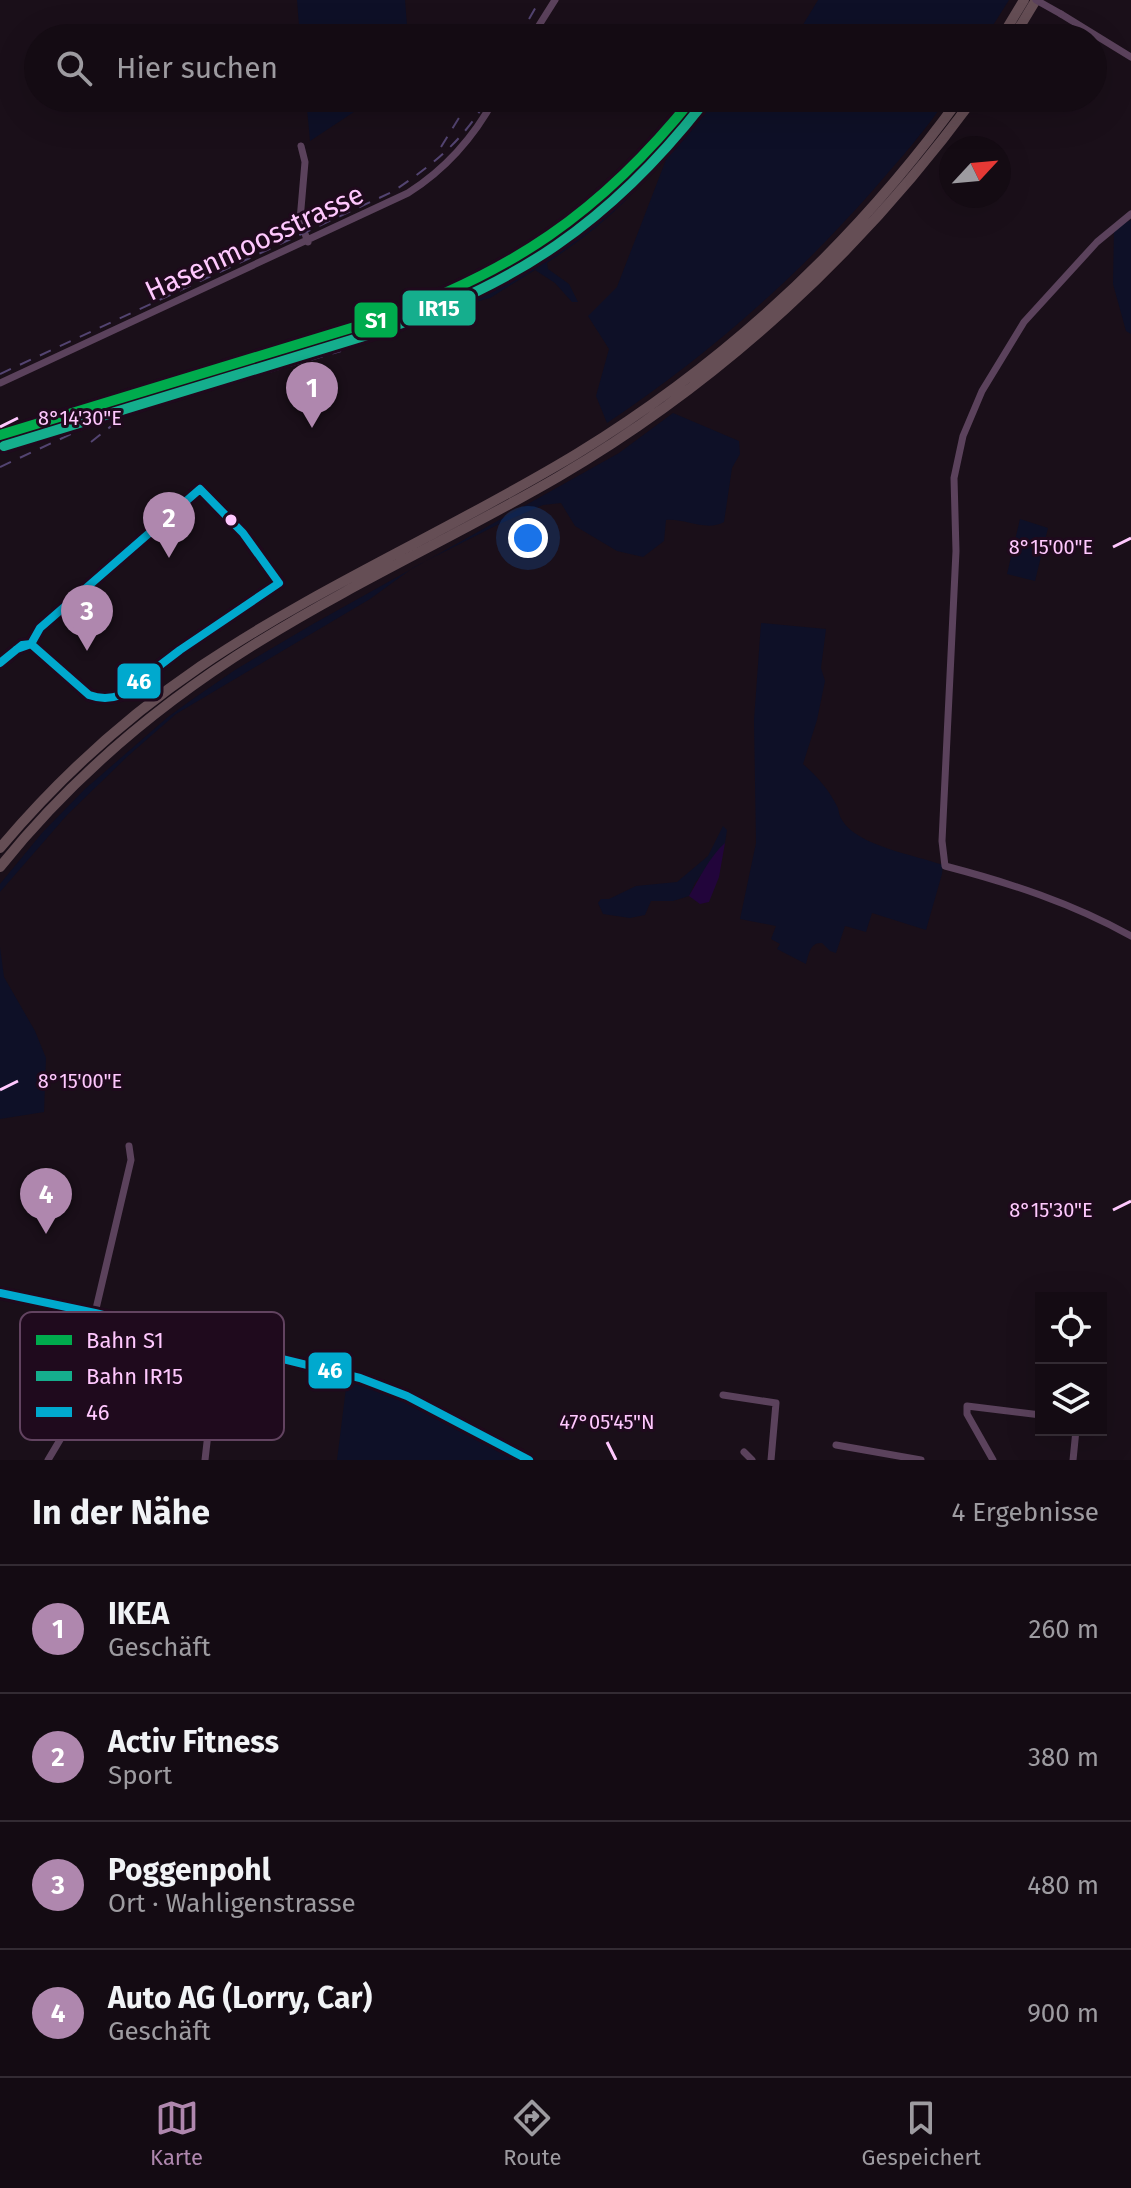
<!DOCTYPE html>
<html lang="de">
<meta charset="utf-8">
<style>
body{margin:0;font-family:"Fira Sans",sans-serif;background:#1d141c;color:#f1f3f6}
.controls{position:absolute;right:24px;bottom:24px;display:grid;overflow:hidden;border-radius:0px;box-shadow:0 8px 32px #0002}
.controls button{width:72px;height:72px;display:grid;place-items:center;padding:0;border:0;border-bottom:2px solid #332b33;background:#140b13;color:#f1f3f6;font:40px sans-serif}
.compass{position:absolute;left:939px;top:136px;width:72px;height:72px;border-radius:50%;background:#140b13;box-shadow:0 8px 32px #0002;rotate:64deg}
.you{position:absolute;left:528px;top:538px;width:28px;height:28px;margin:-20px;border:6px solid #fff;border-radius:50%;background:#1a73e8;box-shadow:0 0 0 12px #1a73e833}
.badge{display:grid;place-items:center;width:52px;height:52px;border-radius:50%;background:#af87ae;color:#fff;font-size:26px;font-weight:700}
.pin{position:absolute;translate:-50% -66px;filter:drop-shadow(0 2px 4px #0008)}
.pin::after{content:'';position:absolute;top:42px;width:28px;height:24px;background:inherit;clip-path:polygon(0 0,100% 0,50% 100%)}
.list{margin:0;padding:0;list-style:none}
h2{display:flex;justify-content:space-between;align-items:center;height:104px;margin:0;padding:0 32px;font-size:34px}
h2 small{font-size:26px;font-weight:400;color:#9d9ba0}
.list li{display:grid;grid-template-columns:52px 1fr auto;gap:24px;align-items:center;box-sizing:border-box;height:128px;padding:0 32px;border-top:2px solid #332b33}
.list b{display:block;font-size:30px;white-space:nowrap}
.list p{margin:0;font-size:26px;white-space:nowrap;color:#9d9ba0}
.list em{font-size:26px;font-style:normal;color:#9d9ba0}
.icon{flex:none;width:44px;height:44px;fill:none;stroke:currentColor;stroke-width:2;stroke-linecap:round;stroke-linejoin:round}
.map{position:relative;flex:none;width:1131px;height:1460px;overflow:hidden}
.search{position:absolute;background:#140b13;box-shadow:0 8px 32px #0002;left:24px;right:24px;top:24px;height:88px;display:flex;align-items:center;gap:20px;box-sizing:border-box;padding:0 28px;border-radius:44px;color:#9d9ba0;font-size:30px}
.sheet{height:616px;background:#140b13}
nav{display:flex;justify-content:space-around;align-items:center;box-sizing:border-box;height:112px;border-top:2px solid #332b33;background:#140b13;font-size:22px;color:#9d9ba0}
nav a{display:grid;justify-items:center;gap:4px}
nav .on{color:#af87ae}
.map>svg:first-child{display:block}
.green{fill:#0e1027}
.water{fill:#22053b}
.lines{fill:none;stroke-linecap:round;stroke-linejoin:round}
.stream{stroke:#22053b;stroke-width:2}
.minor{stroke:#5b425c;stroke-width:7}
.major{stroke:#6c4b64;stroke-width:8}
.highway{stroke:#654e55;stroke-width:10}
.rail{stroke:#534471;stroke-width:2;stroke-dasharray:12 10;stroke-linecap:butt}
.minor-bridge{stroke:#5b425c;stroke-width:7}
.bus-1-casing{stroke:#1f0a1d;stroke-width:14}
.bus-1{stroke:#00a9ce;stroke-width:8}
.rail-1-casing{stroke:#1f0a1d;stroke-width:16}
.rail-2-casing{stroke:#1f0a1d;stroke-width:16}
.rail-1{stroke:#00ab4d;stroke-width:10}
.rail-2{stroke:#15ae8d;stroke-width:10}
.ticks{fill:none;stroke:#ffc8fe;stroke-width:3}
.bus-dot{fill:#ffc8fe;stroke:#1f0a1d;stroke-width:3}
.labels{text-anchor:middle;stroke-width:6;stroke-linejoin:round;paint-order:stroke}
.street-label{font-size:28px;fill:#ffc8fe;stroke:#1f0a1d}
.key{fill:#1f0a1d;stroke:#624360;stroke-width:2}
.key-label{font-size:22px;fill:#ffc8fe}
.ticks-label{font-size:20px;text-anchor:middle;fill:#ffc8fe;stroke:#1f0a1d;stroke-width:6;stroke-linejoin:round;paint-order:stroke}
.line-badge{stroke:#1f0a1d;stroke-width:3}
.badge-label{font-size:22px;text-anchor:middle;font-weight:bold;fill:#fff}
</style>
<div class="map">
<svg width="1131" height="1460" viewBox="0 0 1131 1460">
<rect width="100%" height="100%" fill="#1a0f19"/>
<!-- green -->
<path class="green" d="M297 0H405L408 38H300Z
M818 0H1009L985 38H795Z
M306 98H375L310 141Z
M705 98H947C926 130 899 160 874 189 795 279 706 357 607 423L596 396 609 349 588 316 617 287 672 144C649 154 647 179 630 196 605 222 577 243 547 263L548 269 569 284 578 302H572L555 283 535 270 490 298 407 321 389 323C453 297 513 268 569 227 605 201 637 168 669 136L675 140Z
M1131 220V334L1126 331 1113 284 1114 228Z
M673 413 739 441 740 454 732 468 724 522C706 532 685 518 666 520L664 541 643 557 617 551 575 526 561 503 543 505 497 525 414 567 370 599 176 714 129 755 67 815 0 892V884L42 833 85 789 168 717 190 701 235 670 313 624 619 453Z
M1020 519 1048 528 1035 581 1007 574Z
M761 623 826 629 821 668 825 681 817 720 803 764C818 777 829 790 838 808 839 812 839 816 842 820 857 846 915 855 943 865L942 874 926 930 872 913 866 932 845 926 836 953 830 951 822 943C810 942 809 954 806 964L777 949 780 944 771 939 776 926 740 919 756 843 754 720Z
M723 826 727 830 725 843 695 883 689 896 673 901H651L645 915 630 918 603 914 598 903 601 899H609L636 886 677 882 708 856Z
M0 947 4 977 35 1031 46 1058 44 1112 0 1119Z
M347 1380 394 1394 516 1460H337Z"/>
<!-- water -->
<path class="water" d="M725 843 719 877 709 902 700 904 689 896C699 879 710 856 725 843Z"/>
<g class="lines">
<!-- stream -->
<path class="stream" d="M399 319 458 297 484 293 533 268 560 249 634 188 644 166 679 125"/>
<!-- minor -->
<path class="minor" d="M1061 14 1131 57
M531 38 555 0
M301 146 305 162 300 220 308 242
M1131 214 1097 242 1024 322 982 391 963 436 954 478 956 551 942 841 945 866C1010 883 1072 903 1131 936
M0 383 408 193C446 169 474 137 495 98
M0 663 22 645 31 644 89 695C100 700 110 700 121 695L180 650 279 583
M95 1313 131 1160 129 1146
M37 1365 211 1410
M723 1395 776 1403 771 1460
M836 1445 921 1460
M744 1452 752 1460
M48 1460 95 1381
M205 1460 218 1345
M993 1460 967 1414V1406L1041 1415
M1073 1460 1076 1430"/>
<!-- major -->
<path class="major" d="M0 1293 95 1313 360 1378 407 1396 529 1460"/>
<!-- highway -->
<path class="highway" d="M1001 38 1024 0
M1013 38 1036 0
M0 848C58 779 126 717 201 666 321 585 455 528 578 453 728 361 857 240 960 98
M0 867C73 776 161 702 260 641 357 581 460 534 558 477 722 381 862 251 974 98"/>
<!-- rail -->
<path class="rail" d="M518 38 540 0
M441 147 462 113 466 98
M0 374 392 192C434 164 462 142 488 98
M171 389 230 364
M91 442 119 420
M0 452 72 421
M0 467 97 422 341 351"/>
<!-- minor-bridge -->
<path class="minor-bridge" d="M1036 0 1061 14"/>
<defs>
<path id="bus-1" d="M200 489 243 533 279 583
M17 649 31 644 40 628 200 489
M0 663 22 645 31 644 89 695C100 699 110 699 121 695L180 650 279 583
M0 1293 95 1313 360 1378 407 1396 529 1460"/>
</defs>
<!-- bus-1 casing -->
<use href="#bus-1" class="bus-1-casing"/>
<!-- bus-1 -->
<use href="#bus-1" class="bus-1"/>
<defs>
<path id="rail-1" d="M0 435 371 322C510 274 601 213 693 98"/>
<path id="rail-2" d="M4 446 374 333C516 285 609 223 702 105"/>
</defs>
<!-- rail-1 casing -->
<use href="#rail-1" class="rail-1-casing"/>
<!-- rail-2 casing -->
<use href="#rail-2" class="rail-2-casing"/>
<!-- rail-1 -->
<use href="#rail-1" class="rail-1"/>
<!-- rail-2 -->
<use href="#rail-2" class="rail-2"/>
</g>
<!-- ticks -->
<path class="ticks" d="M0 427 18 418M1113 547 1131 538M0 1090 18 1081M1113 1210 1131 1201M607 1442 616 1460"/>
<!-- markers -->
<circle class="bus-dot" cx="231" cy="520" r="7"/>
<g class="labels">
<!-- street labels -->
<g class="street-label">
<text transform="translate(254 242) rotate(-25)" y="10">Hasenmoosstrasse</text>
</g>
</g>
<!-- legend -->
<rect x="20" y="1312" width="264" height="128" rx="12" class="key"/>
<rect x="36" y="1335" width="36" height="10" fill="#00ab4d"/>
<rect x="36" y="1371" width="36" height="10" fill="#15ae8d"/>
<rect x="36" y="1407" width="36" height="10" fill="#00a9ce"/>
<g class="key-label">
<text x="86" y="1348">Bahn S1</text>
<text x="86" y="1384">Bahn IR15</text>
<text x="86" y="1420">46</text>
</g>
<g class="ticks-label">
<text x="80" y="425">8°14'30"E</text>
<text x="1051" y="554">8°15'00"E</text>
<text x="80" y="1088">8°15'00"E</text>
<text x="1051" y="1217">8°15'30"E</text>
<text x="607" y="1429">47°05'45"N</text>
</g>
<g class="line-badge">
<rect x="401" y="289" width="76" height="38" rx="8" fill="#15ae8d"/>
<rect x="353" y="301" width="46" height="38" rx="8" fill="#00ab4d"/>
<rect x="116" y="662" width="46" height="38" rx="8" fill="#00a9ce"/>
<rect x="307" y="1351" width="46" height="39" rx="8" fill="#00a9ce"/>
</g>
<g class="badge-label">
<text x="439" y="316">IR15</text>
<text x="376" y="328">S1</text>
<text x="139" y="689">46</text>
<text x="330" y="1378">46</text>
</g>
</svg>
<div class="controls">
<button><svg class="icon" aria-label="locate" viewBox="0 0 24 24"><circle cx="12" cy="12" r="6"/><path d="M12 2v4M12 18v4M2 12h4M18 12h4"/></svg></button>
<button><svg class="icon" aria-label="layers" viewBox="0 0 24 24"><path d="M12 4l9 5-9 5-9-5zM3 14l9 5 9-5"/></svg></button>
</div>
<svg class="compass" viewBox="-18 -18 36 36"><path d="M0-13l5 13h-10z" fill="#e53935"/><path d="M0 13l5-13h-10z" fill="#9d9ba0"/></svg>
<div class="you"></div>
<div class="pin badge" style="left:312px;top:428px">1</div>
<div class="pin badge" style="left:169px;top:558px">2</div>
<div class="pin badge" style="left:87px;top:651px">3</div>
<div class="pin badge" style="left:46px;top:1234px">4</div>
<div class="search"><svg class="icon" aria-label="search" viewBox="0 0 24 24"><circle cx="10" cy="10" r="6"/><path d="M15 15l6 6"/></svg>Hier suchen</div>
</div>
<section class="sheet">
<h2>In der Nähe<small>4 Ergebnisse</small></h2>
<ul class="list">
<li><span class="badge">1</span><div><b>IKEA</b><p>Geschäft</p></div><em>260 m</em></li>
<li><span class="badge">2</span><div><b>Activ Fitness</b><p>Sport</p></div><em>380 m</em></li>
<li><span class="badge">3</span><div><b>Poggenpohl</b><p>Ort · Wahligenstrasse</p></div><em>480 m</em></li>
<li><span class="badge">4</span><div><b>Auto AG (Lorry, Car)</b><p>Geschäft</p></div><em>900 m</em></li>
</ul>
</section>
<nav>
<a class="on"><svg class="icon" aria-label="map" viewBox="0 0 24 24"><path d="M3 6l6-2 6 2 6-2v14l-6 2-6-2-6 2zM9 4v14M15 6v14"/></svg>Karte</a>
<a><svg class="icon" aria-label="directions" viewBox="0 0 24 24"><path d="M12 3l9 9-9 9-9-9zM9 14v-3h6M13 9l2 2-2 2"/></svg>Route</a>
<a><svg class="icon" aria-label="saved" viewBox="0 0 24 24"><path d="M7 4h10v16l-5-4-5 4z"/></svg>Gespeichert</a>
</nav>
